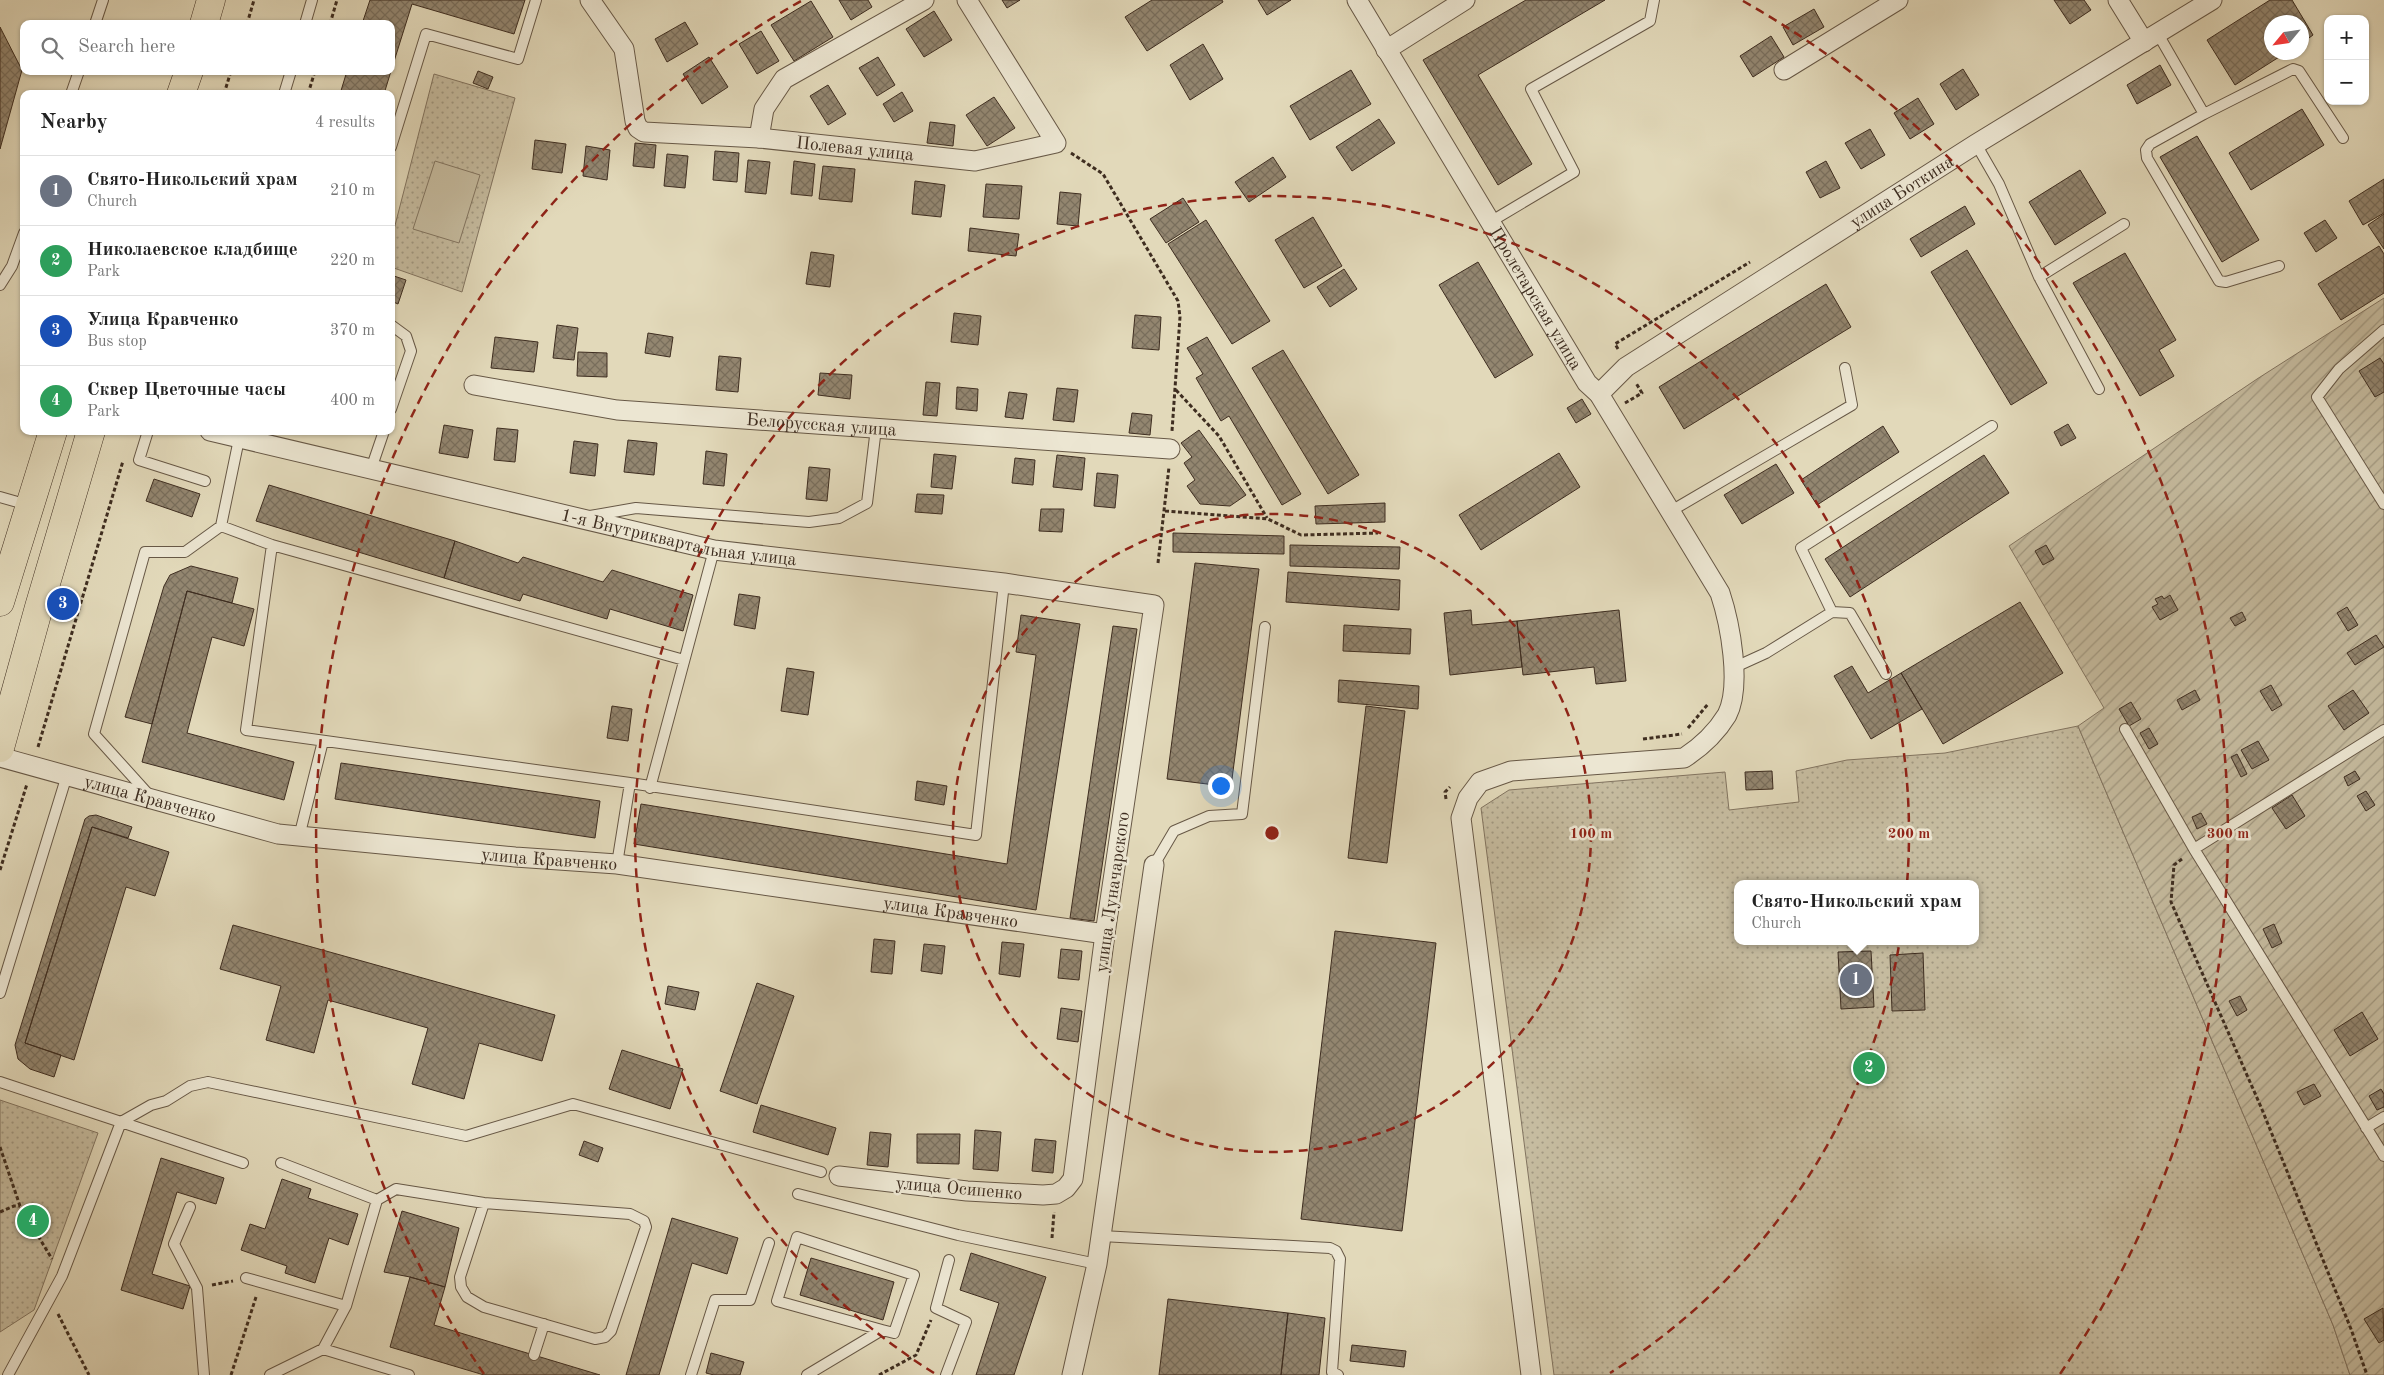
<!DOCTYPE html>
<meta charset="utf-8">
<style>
body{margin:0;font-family:"Old Standard TT",serif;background:#f2f2f2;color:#222}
.controls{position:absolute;right:15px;top:15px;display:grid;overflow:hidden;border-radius:10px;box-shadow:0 1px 4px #0004}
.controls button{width:45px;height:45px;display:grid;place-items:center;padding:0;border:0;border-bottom:1px solid #e0e0e0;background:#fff;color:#222;font:25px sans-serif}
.compass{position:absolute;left:2264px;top:15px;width:45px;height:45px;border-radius:50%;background:#fff;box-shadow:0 1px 4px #0004;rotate:241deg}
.you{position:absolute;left:1220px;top:785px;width:18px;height:18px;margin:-12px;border:4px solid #fff;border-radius:50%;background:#1a73e8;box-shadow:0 0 0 8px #1a73e833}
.badge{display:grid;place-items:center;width:32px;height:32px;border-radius:50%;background:#0f766e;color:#fff;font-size:16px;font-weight:700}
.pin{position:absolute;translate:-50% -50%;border:2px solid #fff;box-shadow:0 1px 5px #0006}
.popup{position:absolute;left:1734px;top:880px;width:245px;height:65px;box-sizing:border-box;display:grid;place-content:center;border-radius:10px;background:#fff;filter:drop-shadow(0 1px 4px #0005);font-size:16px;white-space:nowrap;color:#767676}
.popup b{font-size:19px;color:#222}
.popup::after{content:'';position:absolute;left:50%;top:100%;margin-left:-10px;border:10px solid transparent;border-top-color:#fff}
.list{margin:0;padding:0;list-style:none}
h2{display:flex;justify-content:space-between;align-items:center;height:65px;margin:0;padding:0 20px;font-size:21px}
h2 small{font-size:16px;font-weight:400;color:#767676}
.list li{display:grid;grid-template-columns:32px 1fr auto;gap:15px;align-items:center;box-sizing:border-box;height:70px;padding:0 20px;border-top:1px solid #e0e0e0}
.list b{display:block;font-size:19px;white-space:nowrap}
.list p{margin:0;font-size:16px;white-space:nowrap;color:#767676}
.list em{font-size:16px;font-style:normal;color:#767676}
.icon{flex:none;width:28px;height:28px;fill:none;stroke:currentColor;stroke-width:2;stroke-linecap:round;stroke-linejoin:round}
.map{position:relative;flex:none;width:2384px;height:1375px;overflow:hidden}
.search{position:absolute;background:#fff;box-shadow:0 1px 4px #0004;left:20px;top:20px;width:375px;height:55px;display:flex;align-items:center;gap:12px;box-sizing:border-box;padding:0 18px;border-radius:10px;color:#767676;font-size:19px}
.panel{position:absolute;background:#fff;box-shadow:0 1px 4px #0004;left:20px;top:90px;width:375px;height:345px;border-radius:10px}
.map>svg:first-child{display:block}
.park{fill:url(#park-dots);stroke:#827460;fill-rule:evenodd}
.garden{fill:url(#garden-furrows);stroke:#827460}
.pitch{fill:#c6bca0;stroke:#827460}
.building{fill:url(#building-cross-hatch);stroke:#3e2d20}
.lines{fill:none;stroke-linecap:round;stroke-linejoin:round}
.service-casing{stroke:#675846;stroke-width:12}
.minor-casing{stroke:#675846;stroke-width:21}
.primary-casing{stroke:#3e2d20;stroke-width:29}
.path{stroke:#3e2d20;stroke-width:3;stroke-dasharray:4 2.5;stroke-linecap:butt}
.service{stroke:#ece6d2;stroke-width:10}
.minor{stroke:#ece6d2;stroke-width:19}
.primary{stroke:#e2d9ba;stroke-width:28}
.ring{fill:none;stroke:#8f2418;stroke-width:2.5;stroke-dasharray:9 6}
.labels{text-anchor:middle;stroke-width:5;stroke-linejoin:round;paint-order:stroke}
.street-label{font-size:18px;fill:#3e2d20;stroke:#ece6d2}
.centre{fill:#8f2418;stroke:#ece6d2;stroke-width:2.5}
.ring-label{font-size:15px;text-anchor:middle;font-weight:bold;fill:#8f2418;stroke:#ece6d2;stroke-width:5;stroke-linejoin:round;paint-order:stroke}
</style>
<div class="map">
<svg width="2384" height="1375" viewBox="0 0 2384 1375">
<defs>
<pattern id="park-dots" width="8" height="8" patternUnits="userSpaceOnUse" patternTransform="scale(1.25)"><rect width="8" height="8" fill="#c6bca0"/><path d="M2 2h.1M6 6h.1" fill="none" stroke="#a29982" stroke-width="1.8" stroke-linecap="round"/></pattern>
<pattern id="garden-furrows" width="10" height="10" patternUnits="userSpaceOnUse" patternTransform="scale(1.25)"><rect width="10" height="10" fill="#c6bca0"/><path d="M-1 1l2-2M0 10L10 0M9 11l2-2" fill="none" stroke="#a29982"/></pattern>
<pattern id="building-cross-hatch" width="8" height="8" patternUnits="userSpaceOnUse" patternTransform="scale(1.25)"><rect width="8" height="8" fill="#938670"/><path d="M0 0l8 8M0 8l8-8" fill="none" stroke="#796e5c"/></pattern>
</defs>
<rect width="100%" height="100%" fill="#e2d9ba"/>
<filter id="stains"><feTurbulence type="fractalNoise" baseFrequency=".004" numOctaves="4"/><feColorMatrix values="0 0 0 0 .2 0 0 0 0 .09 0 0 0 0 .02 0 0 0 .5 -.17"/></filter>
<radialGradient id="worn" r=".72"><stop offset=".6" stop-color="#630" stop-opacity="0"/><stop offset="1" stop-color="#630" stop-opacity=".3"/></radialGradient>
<!-- park -->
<path class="park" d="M434 74 515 98 462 292 391 267V241Z
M2078 726 2333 1325 2350 1375H1554L1481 808 1509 790 1725 772 1729 810 1799 802 1796 771 1847 760 1945 753ZM1737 884H1975V941H1737Z
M0 1100 98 1133 34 1310 0 1332Z"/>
<!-- garden -->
<path class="garden" d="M2384 298V1375H2350L2333 1325 2078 726 2104 708 2009 546 2257 379Z"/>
<!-- pitch -->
<path class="pitch" d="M435 161 480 175 459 243 413 229Z"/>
<!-- building -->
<path class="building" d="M370 0H525L514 34 412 4 391 71V24H362Z
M839 0H868L872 7 851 20Z
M1002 0H1020L1007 8Z
M1152 0H1222L1223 2 1147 51 1125 17Z
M1258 0H1291L1267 15Z
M1526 0H1605L1478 75 1532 164 1498 185 1423 60Z
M2054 0H2084L2091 10 2070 24Z
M2270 0H2292L2313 35 2302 43V22H2272V52H2287L2235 85 2207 40Z
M811 1 833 37 794 61 771 25Z
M1814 9 1824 27 1793 45 1783 27Z
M934 11 952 40 924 57 906 29Z
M685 22 698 44 667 62 655 39Z
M0 27 22 70 0 149Z
M761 31 779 61 757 74 739 44Z
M1771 36 1784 57 1753 77 1740 56Z
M1203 44 1223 79 1190 100 1170 65Z
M709 57 728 87 702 104 683 74Z
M878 57 895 85 877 96 859 68Z
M2160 65 2171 85 2137 104 2127 85Z
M1963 69 1979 95 1956 110 1940 84Z
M1351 70 1371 104 1310 140 1290 106Z
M347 71H391L384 94H340Z
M478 71 493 77 488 89 473 83Z
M828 85 846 114 828 125 810 96Z
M902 92 913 111 894 122 883 104Z
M994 97 1015 128 987 146 966 115Z
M1918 98 1934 124 1910 139 1894 113Z
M2302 109 2324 145 2251 190 2229 153Z
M1379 119 1395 143 1352 171 1336 147Z
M930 122 955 125 953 146 927 143Z
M1870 129 1885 155 1861 169 1845 143Z
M2197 136 2259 240 2222 262 2160 157Z
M535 140 566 144 562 173 532 169Z
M635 143 656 145 654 168 633 166Z
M586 146 610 150 607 180 583 176Z
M715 151 739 153 737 182 713 180Z
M667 154 688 156 685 188 664 186Z
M1273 157 1286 177 1249 202 1235 182Z
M748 160 770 162 766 194 745 192Z
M794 161 815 164 812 196 791 194Z
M1826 161 1840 188 1820 198 1806 172Z
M823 166 855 169 852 202 819 199Z
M2080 170 2106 213 2055 245 2029 202Z
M2384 179V213L2363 225 2349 201Z
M915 181 945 185 941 217 912 214Z
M986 184 1022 186 1019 219 983 217Z
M1060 192 1081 194 1078 226 1057 224Z
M1183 198 1199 222 1166 243 1150 219Z
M1965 206 1975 224 1921 257 1910 239Z
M2384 214V249L2368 225Z
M1313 217 1342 266 1304 288 1275 240Z
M1206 220 1270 321 1232 344 1168 244Z
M2325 220 2337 238 2316 252 2304 233Z
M970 228 1019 234 1016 256 968 251Z
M2379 246 2384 254V293L2341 320 2318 284Z
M1967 250 2047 383 2011 405 1931 272Z
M811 252 834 255 830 287 806 284Z
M2125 253 2176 340 2159 350 2174 376 2140 396 2073 283Z
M1478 262 1533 355 1495 378 1439 285Z
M1344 269 1357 289 1330 307 1317 287Z
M391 275 406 280 398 304 391 301Z
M1826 284 1851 327 1684 429 1659 387Z
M954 313 981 316 978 345 951 342Z
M1135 315 1161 317 1159 350 1132 348Z
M557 325 578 328 574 360 553 358Z
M648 333 673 337 670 357 645 353Z
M495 337 538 342 534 372 491 368Z
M1207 337 1301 494 1282 505 1229 416 1221 421 1196 378 1203 374 1187 348Z
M1283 350 1359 475 1328 494 1252 368Z
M578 352 607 353V377L577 376Z
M719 356 741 358 738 392 716 390Z
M2380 358 2384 364V392L2375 397 2359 371Z
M820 373 852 375 850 399 818 395Z
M926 382 940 383 937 416 923 415Z
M957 387 978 389 977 411 956 409Z
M1057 388 1078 390 1074 422 1053 420Z
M1009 392 1027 394 1023 419 1005 417Z
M1582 399 1591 414 1576 423 1567 408Z
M1132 413 1152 415 1150 435 1129 433Z
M2068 424 2076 438 2061 446 2054 432Z
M444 425 473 430 468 458 439 453Z
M1883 426 1899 452 1817 505 1801 480Z
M497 428 518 430 515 462 494 460Z
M1199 430 1246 495 1230 506 1200 504 1187 486 1195 480 1184 463 1192 457 1181 443Z
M628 440 657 443 654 475 624 472Z
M574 441 598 444 595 476 570 473Z
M706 451 727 454 724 486 703 484Z
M1559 453 1580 487 1481 550 1459 515Z
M934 454 956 456 952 489 931 487Z
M1057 455 1085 458 1082 490 1053 487Z
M1984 455 2009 493 1850 597 1825 559Z
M1015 458 1035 460 1033 485 1012 483Z
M1776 464 1794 493 1742 524 1724 495Z
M809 467 830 469 827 501 806 499Z
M1097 473 1118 475 1115 508 1094 506Z
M154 479 200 494 192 517 146 501Z
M269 485 455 541 444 578 256 521Z
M917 494 944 495 942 514 915 512Z
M1385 503V522L1316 524 1315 506Z
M1041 509H1064L1062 532 1039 531Z
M1173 533 1284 536V554L1173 552Z
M455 541 518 563 523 557 603 582 612 570 693 595 683 631 610 609 607 619 523 594 520 601 444 578Z
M1290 545 1400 547 1399 569 1290 566Z
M2046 545 2054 559 2043 565 2035 551Z
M1195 563 1259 569 1231 787 1167 779Z
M191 566 238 578 232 603 187 591 152 724 125 717 164 586 170 575Z
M1288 572 1400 580 1399 610 1286 602Z
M187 591 254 609 244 646 212 637 187 733 294 762 284 800 142 762Z
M739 594 760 597 755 629 734 625Z
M2170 595 2178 610 2160 620 2152 607 2158 604 2155 599 2162 596 2164 599Z
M2020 602 2063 673 1943 744 1901 673Z
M2347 607 2358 625 2348 631 2337 613Z
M1471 610 1472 625 1517 621 1522 667 1450 675 1444 613Z
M1619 610 1626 681 1596 684 1594 667 1523 675 1517 621Z
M2242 612 2246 620 2235 626 2230 618Z
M1021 615 1080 624 1036 910 634 844 641 804 1007 864 1036 655 1016 652Z
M1344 625 1411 629 1410 654 1343 651Z
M1113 626 1137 629 1094 921 1070 918Z
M2376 635 2384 647 2355 665 2347 653Z
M1852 666 1868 693 1901 673 1922 709 1871 739 1834 676Z
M787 668 814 672 808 715 781 711Z
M1339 680 1419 686 1418 709 1338 702Z
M2271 685 2282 705 2272 711 2260 691Z
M2195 690 2200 700 2182 710 2177 700Z
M2353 690 2369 713 2344 730 2328 706Z
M2131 702 2141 719 2129 726 2119 709Z
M612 706 632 709 628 741 607 738Z
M1366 706 1405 711 1387 863 1348 858Z
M2149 728 2158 744 2149 749 2140 733Z
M2258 741 2269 760 2252 769 2241 750Z
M2237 754 2247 774 2241 777 2231 757Z
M341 763 600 801 595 838 335 799Z
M1772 771 1773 789 1746 790 1745 772Z
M2355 771 2360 779 2348 786 2344 777Z
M917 781 947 786 944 805 915 800Z
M2366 791 2375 805 2366 811 2357 796Z
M2292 795 2305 816 2286 829 2272 808Z
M2201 813 2207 824 2197 829 2192 817Z
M96 815 132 827 128 838 92 827 25 1043 61 1055 54 1077 30 1069 18 1059 15 1045 85 819 89 816Z
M92 827 169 852 155 896 126 887 74 1060 25 1043Z
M2274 924 2282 943 2272 948 2263 929Z
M233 925 555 1015 542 1061 479 1043 464 1099 412 1084 428 1028 328 1000 314 1053 266 1040 281 986 220 969Z
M1335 931 1436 943 1402 1231 1301 1219Z
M874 939 895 941 892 974 871 972Z
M1002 942 1024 944 1020 977 999 974Z
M924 944 945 946 942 974 921 971Z
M1061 949 1082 951 1079 980 1058 978Z
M1871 951 1874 1007 1841 1009 1838 952Z
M1923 953 1925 1010 1892 1011 1890 955Z
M757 983 794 996 757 1104 720 1091Z
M668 986 699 992 695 1010 665 1004Z
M2240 996 2247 1010 2237 1016 2229 1001Z
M1061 1008 1082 1011 1078 1042 1057 1039Z
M2362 1012 2378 1039 2350 1056 2334 1030Z
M622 1050 683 1069 670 1109 609 1089Z
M2314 1084 2321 1096 2304 1105 2297 1092Z
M2381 1089 2384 1094V1107L2377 1110 2369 1096Z
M761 1105 836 1128 828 1155 753 1132Z
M975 1130 1001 1132 998 1171 973 1169Z
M870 1132 891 1134 888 1167 867 1165Z
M917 1134H960L959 1164 917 1163Z
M1035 1139 1056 1141 1053 1173 1032 1171Z
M584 1141 603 1148 598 1162 579 1155Z
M161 1158 224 1178 216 1204 177 1192 152 1274 190 1286 183 1309 121 1290Z
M282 1179 311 1189 308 1198 358 1214 348 1245 329 1238 315 1283 285 1273 287 1266 241 1250 250 1224 265 1229Z
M402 1211 459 1228 445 1287 410 1277 384 1272Z
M672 1218 738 1238 727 1274 692 1263 659 1375H626Z
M971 1253 1046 1277 1014 1375H976L999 1303 960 1290Z
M811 1258 894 1282 883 1320 800 1295Z
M410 1277 445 1287 434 1325 600 1375H484L390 1347Z
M1168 1299 1288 1313 1281 1375H1159Z
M2383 1308 2384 1340 2379 1343 2364 1319Z
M1288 1313 1325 1318 1319 1375H1281Z
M1352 1345 1406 1351 1404 1367 1350 1361Z
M711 1353 744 1362 740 1375H714L706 1373Z"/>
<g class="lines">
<defs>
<path id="service" d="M95 24 103 0
M305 24 312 0
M2158 34 2204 114 2150 144 2146 150 2147 158 2219 281 2226 282 2279 266
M71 94 79 71
M284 94 291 71
M2204 114 2293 69 2299 71 2343 138
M1976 144 1999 184 2039 277 2099 389
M391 147 426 34 518 59 536 0
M1490 222 1574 172 1531 89 1650 21 1654 0
M2039 277 2124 224
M0 285 12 266 24 233
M391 325 406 336 411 351 391 409
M2384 330 2339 369 2317 397 2384 504
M148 431 139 460 205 481
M371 469 384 431
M0 497 28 505
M1671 511 1852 405 1845 368
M590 516 636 508 809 522 839 518 867 503 876 428
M221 526 239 439
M272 545 246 730 630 783 976 835 1004 583
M1832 612 1801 548 1992 426
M1733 668 1766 653 1832 612 1850 613 1886 674
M2125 729 2194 849 2384 1156
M650 788 714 550
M150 796 94 734 145 552H185L221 526 272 545 684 660
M299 837 323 741
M2194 849 2384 730
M617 864 630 783
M1154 865 1174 831 1209 816 1242 814 1265 627
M0 993 67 775
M0 1082 121 1122 62 1276 8 1375
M121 1122 151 1105 166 1101 190 1086 208 1082 466 1136 573 1104 821 1172
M121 1122 243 1163
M2366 1128 2384 1117
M281 1163 377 1200
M798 1194 958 1235 1097 1264
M190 1207 174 1244 197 1288 204 1375
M1101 1236 1330 1248 1336 1251 1340 1259 1332 1372 1338 1375
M246 1278 346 1306
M323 1349 346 1306 377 1200 396 1189 484 1203 630 1214 644 1221 646 1227 611 1331 605 1337 595 1339 484 1307 467 1297 461 1287 460 1277 484 1203
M534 1355 544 1324
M270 1375 323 1349 409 1375
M691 1375 715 1300H750L769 1243
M807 1375 882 1330 894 1333 914 1275 797 1237 777 1301 882 1330
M946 1375 966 1322 936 1308 949 1260"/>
<g id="minor">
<path id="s1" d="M590 0 624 49 635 121 638 128 644 132 759 138 975 161 1056 143 967 0"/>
<path id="s2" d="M1357 0 1587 383 1599 394 1720 593C1730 623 1742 686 1727 715 1716 733 1701 747 1684 758L1511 771 1480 782 1468 798 1461 818 1531 1375"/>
<path d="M2118 0 2144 42"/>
<path d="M1386 50 1465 0"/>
<path d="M1784 70 1898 0"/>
<path d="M759 138 764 109 784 79 924 0"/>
<path id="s3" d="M474 385 617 410 1170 449"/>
<path id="s4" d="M1599 394 1626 367 1976 144 2212 0"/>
<path id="s5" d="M210 431 714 550 1004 583 1154 605 1105 934 1073 1179 1066 1188 1056 1194 1043 1195 967 1191 839 1176"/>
<path id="s6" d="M0 757 278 834 515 857 617 864 1105 934"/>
<path d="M1072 1375 1097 1264 1154 865"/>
</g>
<path id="primary" d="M204 24 211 0
M181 94 189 71
M0 602 53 431
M0 748 39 607 91 431"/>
</defs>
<!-- service casing -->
<use href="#service" class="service-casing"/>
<!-- minor casing -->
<use href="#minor" class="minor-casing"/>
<!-- primary casing -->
<use href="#primary" class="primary-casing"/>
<!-- path -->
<path class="path" d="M247 24 254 0
M330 24 337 0
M224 94 231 71
M308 94 315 71
M1071 153 1103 174 1178 301 1180 317 1172 431
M1618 349 1615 344 1750 262
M1176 390 1219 436 1267 518
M1625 403 1642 393 1636 383
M1165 511 1268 519 1301 535 1378 533
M1158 563 1169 467
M1688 728 1708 704
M1643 739 1682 734
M38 747 123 461
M1446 799 1445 792 1450 787
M2182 859 2174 865 2171 902 2261 1107 2351 1329 2367 1375
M0 870 27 784
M0 1147 20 1206 52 1259
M0 1212 14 1206H20
M1052 1238 1054 1212
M212 1285 233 1281
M58 1314 89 1375
M231 1375 256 1297
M879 1375 916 1355 931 1320"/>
<!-- service -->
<use href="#service" class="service"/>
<!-- minor -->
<use href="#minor" class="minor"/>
<!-- primary -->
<use href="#primary" class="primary"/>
</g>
<!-- distance rings -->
<g class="ring">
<circle cx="1272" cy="833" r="319"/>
<path d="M934 1373A637 637 0 1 1 1610 1373"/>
<path d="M484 1374A956 956 0 0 1 801 1M1743 1A956 956 0 0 1 2060 1374"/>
</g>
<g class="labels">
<!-- street labels -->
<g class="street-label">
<text dy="6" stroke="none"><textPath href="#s1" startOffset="359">Полевая улица</textPath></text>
<text dy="6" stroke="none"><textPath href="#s4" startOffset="365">улица Боткина</textPath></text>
<text dy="6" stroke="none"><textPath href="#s2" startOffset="348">Пролетарская улица</textPath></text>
<text dy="6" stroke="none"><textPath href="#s3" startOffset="350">Белорусская улица</textPath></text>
<text dy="6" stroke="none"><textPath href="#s5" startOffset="481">1-я Внутриквартальная улица</textPath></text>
<text dy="6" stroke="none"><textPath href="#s6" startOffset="156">улица Кравченко</textPath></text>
<text dy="6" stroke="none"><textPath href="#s6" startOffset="561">улица Кравченко</textPath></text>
<text transform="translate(1112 892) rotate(-82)" y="6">улица Луначарского</text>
<text dy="6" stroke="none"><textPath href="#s6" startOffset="966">улица Кравченко</textPath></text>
<text transform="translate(959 1188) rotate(5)" y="6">улица Осипенко</text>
</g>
</g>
<circle cx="1272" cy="833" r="8" class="centre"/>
<g class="ring-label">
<text x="1591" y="838">100 m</text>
<text x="1909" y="838">200 m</text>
<text x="2228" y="838">300 m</text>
</g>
<rect width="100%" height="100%" filter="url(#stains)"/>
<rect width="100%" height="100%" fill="url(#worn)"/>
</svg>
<div class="controls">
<button>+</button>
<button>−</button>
</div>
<svg class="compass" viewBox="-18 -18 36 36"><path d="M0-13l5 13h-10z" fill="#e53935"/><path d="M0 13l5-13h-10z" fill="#767676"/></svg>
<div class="you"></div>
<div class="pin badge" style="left:1856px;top:980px;background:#6b7280">1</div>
<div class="popup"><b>Свято-Никольский храм</b>Church</div>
<div class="pin badge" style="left:1869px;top:1068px;background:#2e9e5b">2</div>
<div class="pin badge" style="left:63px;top:604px;background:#1a4fb4">3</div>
<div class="pin badge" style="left:33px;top:1221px;background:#2e9e5b">4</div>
<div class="search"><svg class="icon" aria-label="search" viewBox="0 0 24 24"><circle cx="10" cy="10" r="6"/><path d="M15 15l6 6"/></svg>Search here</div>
<section class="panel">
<h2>Nearby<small>4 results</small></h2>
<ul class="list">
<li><span class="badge" style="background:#6b7280">1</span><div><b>Свято-Никольский храм</b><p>Church</p></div><em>210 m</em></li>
<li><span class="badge" style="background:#2e9e5b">2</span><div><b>Николаевское кладбище</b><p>Park</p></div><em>220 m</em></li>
<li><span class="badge" style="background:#1a4fb4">3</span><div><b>Улица Кравченко</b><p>Bus stop</p></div><em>370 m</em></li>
<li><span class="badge" style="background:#2e9e5b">4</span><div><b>Сквер Цветочные часы</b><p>Park</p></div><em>400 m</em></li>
</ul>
</section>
</div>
